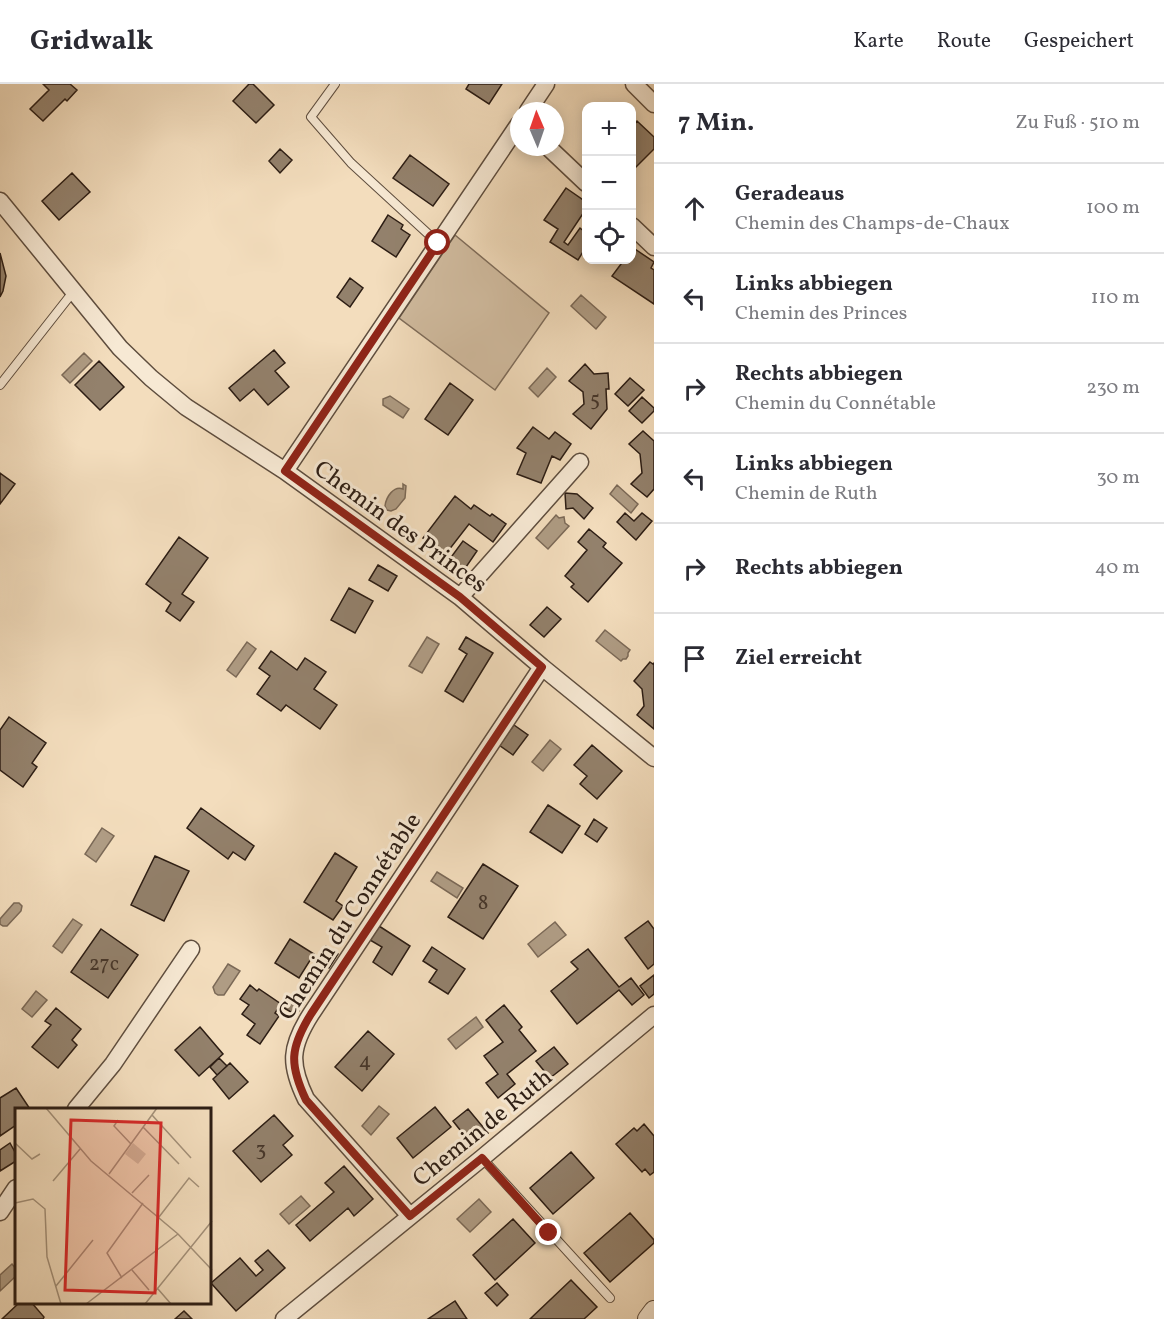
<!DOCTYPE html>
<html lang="de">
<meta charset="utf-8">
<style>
body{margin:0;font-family:Vollkorn,serif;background:#f2f2f3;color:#2b2b33}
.controls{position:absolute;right:18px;top:18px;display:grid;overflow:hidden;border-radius:12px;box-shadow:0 3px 15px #0003}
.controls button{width:54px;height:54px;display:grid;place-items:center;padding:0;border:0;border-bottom:2px solid #e1e1e2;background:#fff;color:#2b2b33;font:30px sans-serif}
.compass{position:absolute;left:510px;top:18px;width:54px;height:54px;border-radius:50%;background:#fff;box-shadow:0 3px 15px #0003;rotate:358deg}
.stop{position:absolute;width:18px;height:18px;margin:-14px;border:4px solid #8f2418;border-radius:50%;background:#fff}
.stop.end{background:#8f2418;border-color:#fff;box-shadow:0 2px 6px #0008}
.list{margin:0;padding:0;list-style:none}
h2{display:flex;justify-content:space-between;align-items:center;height:78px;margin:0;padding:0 24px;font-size:26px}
h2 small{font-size:20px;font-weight:400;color:#7c7c81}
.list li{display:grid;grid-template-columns:39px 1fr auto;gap:18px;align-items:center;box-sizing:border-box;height:90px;padding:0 24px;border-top:2px solid #e1e1e2}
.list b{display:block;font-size:22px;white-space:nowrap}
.list p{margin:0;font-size:20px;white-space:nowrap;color:#7c7c81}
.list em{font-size:20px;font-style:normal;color:#7c7c81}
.icon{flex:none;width:33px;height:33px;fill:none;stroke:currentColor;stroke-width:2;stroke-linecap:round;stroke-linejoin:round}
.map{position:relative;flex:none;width:654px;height:1235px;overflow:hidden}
header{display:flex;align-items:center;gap:36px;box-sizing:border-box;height:84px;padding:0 30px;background:#fff;border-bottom:2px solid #e1e1e2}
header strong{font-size:28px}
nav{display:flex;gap:33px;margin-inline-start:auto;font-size:21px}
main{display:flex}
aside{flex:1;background:#fff}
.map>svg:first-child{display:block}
.green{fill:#d1bca0;stroke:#7e6c5a;stroke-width:1.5}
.water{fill:#af9c84;stroke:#7b6957;stroke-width:1.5}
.building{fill:#93816c;stroke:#2c1d14;stroke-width:1.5}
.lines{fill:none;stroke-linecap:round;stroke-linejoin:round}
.service-casing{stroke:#5e4d3e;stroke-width:10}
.minor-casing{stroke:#5e4d3e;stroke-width:19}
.tertiary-casing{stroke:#5e4d3e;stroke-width:22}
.service{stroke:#f7e9d4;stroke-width:8}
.minor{stroke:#f7e9d4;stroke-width:16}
.tertiary{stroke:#f7e9d4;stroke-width:20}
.route{stroke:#8f2418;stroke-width:8}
.labels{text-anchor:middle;stroke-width:6;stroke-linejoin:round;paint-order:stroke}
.number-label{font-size:21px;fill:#46362a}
.street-label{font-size:24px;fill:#2c1d14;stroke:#f7e9d4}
.inset-road{fill:none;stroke:#a39079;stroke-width:1.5}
.view{fill:#d62828;fill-opacity:0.15;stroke:#d62828;stroke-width:3}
.inset-edge{fill:none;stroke:#2c1d14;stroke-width:3}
</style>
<header>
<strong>Gridwalk</strong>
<nav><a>Karte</a><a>Route</a><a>Gespeichert</a></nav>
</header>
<main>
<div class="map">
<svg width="654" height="1235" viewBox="0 0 654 1235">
<rect width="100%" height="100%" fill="#f3ddbd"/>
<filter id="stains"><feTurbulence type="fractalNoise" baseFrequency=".00333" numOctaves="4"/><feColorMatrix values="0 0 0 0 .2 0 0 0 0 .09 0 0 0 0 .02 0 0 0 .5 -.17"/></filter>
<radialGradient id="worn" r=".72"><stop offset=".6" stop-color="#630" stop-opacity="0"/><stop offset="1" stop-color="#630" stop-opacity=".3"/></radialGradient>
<!-- green -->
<path class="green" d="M455 151 549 229 495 306 399 234Z"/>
<!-- water -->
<path class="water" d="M581 211 606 233 596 245 571 222Z
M84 269 92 277 70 299 62 291Z
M547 284 556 293 538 313 529 304Z
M390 312 409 325 403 334 383 321V315Z
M403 400 406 402 405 414 396 425 391 427 387 426 385 422C386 413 394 401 403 405Z
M617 401 638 420 631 429 610 410Z
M556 431 559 434 564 433 565 439 569 442 548 465 536 454Z
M605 546 630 566 628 569V572L626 575H623L621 577 596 557Z
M427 553 439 560 422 589 409 582Z
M247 558 256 565 236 593 227 586Z
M550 656 561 665 543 687 532 678Z
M102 744 114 752 96 778 85 770Z
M437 788 463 804 457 814 431 797Z
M14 819H19L22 822 21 827 7 842H3L0 840V835Z
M73 835 82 841 62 869 53 862Z
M555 838 566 851 538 873 528 860Z
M228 880 240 887 224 911H218L215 909 213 903Z
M36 907 47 916 32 933 22 925Z
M476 933 483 943 456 965 448 955Z
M379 1022 389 1030 371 1051 362 1042Z
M301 1112 310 1122 289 1140 280 1130Z
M479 1115 491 1128 470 1148 457 1135Z
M12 1180 16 1185V1192L0 1207V1191Z"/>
<!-- building -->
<path class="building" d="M43 0H70L77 6 67 17 65 15 43 37 30 25 49 6Z
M249 0H253L274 21 256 39 233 17Z
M469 0H502L489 20 466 5Z
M637 37 654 53V65L636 83 632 79V39L634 41Z
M280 65 292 76 280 89 269 77Z
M410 71 449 100 433 122 393 94Z
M72 89 90 108 59 136 42 117Z
M566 104 586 118V125L564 158 568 161 580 144 586 149V163L578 176 550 158 558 145 544 136Z
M388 131 403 141 401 145 410 151 396 173 372 157Z
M632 163 654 178 651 184 654 186V220L612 192 624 176H632Z
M0 169 6 192 3 207 0 213Z
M350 194 363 204 350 223 337 213Z
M274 266 285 279 275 287 289 303 268 321 254 305 240 317 229 304Z
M99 277 124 303 100 326 75 301Z
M585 280 594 290 608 289 609 305H606L607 325 591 345 573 330 584 320 583 308 569 297Z
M630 294 644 306 628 322 615 310Z
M450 299 473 316 448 351 425 335Z
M642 313 654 324V327L642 339 629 327Z
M533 343 549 355 555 348 571 360 560 376 552 372 541 399 517 390 526 369 517 364Z
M643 347 654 357V405L647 413 631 400 642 389 640 370 629 360Z
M0 389 15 400 0 420Z
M565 409 577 410 593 424 584 435 573 424 566 425Z
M455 412 471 425 474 421 490 432 492 430 506 440 493 458 469 440 445 471 423 454Z
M625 429 634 437 642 429 652 437 636 456 617 438Z
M589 445 606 459 603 463 622 479 588 518 571 503 574 500 565 492 587 466 578 458Z
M179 453 208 474 182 510 194 518 180 537 166 527 171 519 146 500Z
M463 457 477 467 464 486 449 476Z
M378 481 397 492 388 507 369 496Z
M349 504 373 517 355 549 331 536Z
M547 523 561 535 544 553 530 541Z
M466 553 493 569 463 618 445 607 467 570 459 565Z
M271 567 297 586 305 574 326 588 314 605 337 621 320 645 286 621 281 627 257 610 270 592 259 584Z
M650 578 653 580 654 579V645L637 631 644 622 642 605 634 597Z
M9 633 46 659 32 679 37 683 23 703 0 686V646Z
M514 641 528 651 513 671 499 661Z
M592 661 622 687 597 715 580 700 587 692 574 681Z
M548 721 580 742 562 769 530 748Z
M201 724 254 762 245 776 233 768 228 775 187 744Z
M594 735 607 744 597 758 585 750Z
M335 769 357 783 336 817 343 822 333 836 304 818Z
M155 772 189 787 164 837 131 821Z
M483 780 518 802 483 855 448 833Z
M648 837 654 845V880L648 885 625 854Z
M379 842 410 862 392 891 373 878 382 863 370 856Z
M101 845 138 871 108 914 71 888Z
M290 855 314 870 299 894 275 879Z
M326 862 338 870 329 884 316 876Z
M432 863 465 885 448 910 429 898 437 886 423 877Z
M588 865 619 903 631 894 644 911 632 921 619 906 577 940 551 907 578 885 571 878Z
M654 891V910L649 914 640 902Z
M250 901 257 907 259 905 281 920 275 929 279 932 260 960 247 951 255 940 242 930 249 921 240 915Z
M293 911 305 918 296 931 284 924Z
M504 921 522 943 519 946 536 967 507 990 515 1000 498 1014 486 999 498 990 484 972 503 958 486 936Z
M56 924 81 945 72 956 77 961 58 984 32 963 51 941 45 937Z
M200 943 223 970 199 992 175 966Z
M368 947 394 970 362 1007 335 983Z
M554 963 568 980 550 994 536 977Z
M219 974 227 982 217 991 210 983Z
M230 979 248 998 229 1015 213 995Z
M16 1004 30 1025H16V1041L0 1052V1014Z
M435 1023 451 1043 413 1074 397 1054Z
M468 1025 488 1049 472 1061 453 1037Z
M274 1031 293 1052 283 1061 292 1071 261 1098 233 1067Z
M644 1040 654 1052V1088L650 1091 645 1085 642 1088 616 1060 634 1044 637 1047Z
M10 1059 16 1070V1077L0 1087V1066Z
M571 1068 594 1094 553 1130 530 1104Z
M344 1082 373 1115 354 1132 348 1124 310 1157 296 1141 334 1108 325 1099Z
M630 1129 654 1156V1159L610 1198 584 1169Z
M513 1135 535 1159 495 1196 473 1171Z
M268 1166 285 1184 236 1227 211 1199 240 1174 256 1192 263 1186 255 1177Z
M571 1196 597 1223 584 1235H530Z
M497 1199 508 1211 497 1222 485 1209Z
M455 1217 467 1235H428Z
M20 1218H31L44 1233 43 1235H2Z
M184 1227 192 1235H175Z"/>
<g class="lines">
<defs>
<path id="service" d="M335 0 311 33 351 79 438 159
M0 301 73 208
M482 1074 610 1214"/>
<path id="minor" d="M634 0 654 20
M528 27 546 0
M548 63 586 99
M0 117 120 264 151 294 186 323 285 387 460 513 542 583 654 674
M632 142 654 163
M285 387 519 40
M460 513 580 378
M76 1025 113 980 191 865
M0 1128 16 1104
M410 1132 306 1015C289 980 290 963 311 930L542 583
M284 1235 482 1074 654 931"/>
<path id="tertiary" d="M648 1235 654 1227"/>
</defs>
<!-- service casing -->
<use href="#service" class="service-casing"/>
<!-- minor casing -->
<use href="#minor" class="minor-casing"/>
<!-- tertiary casing -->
<use href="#tertiary" class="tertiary-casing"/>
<!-- service -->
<use href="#service" class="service"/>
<!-- minor -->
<use href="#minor" class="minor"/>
<!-- tertiary -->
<use href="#tertiary" class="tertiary"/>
</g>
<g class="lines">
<!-- route -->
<path class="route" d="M438 159 285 387 460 513 542 583 311 930C290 964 289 980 306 1016L410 1132 482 1074 549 1149"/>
</g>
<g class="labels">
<!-- number labels -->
<g class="number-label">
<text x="595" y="321">5</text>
<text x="483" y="825">8</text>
<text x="104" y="886">27c</text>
<text x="365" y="983">4</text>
<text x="261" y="1071">3</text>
</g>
<!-- street labels -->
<g class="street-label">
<text transform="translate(401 442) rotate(36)" y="8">Chemin des Princes</text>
<text transform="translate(349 832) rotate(-57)" y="8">Chemin du Connétable</text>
<text transform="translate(482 1043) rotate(-39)" y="8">Chemin de Ruth</text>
</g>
</g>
<!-- overview -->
<g transform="translate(15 1024)">
<rect width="196" height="196" fill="#f3ddbd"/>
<path d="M118 35 131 46 123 56 110 46Z" fill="#d1bca0"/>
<path class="inset-road" d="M31 0 76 53 163 126 197 162M137 7 176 50M103 12 99 18 116 36M128 19 164 56M0 35 17 51 25 46M94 66 142 0M38 73 65 41M117 85 134 67M0 95 18 91 30 101 32 149 46 196M144 109 174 70 184 79M117 162 134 182M107 170 92 145 128 95M41 178 78 132M143 181 156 196M71 196 163 126M130 196 197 113"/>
<path class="view" d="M56 12 146 15 140 185 50 182Z"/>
<rect width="196" height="196" class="inset-edge"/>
</g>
<rect width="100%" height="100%" filter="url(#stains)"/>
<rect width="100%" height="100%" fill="url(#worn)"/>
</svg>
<div class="controls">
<button>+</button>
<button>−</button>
<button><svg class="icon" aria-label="locate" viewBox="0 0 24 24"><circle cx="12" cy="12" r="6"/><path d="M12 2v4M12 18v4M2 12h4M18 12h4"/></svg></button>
</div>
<svg class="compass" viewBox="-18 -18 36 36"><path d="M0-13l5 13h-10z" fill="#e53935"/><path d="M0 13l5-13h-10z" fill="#7c7c81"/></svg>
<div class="stop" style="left:438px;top:159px"></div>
<div class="stop end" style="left:549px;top:1149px"></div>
</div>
<aside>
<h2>7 Min.<small>Zu Fuß · 510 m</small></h2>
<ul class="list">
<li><svg class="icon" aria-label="ahead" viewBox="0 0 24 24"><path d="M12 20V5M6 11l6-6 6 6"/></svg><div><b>Geradeaus</b><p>Chemin des Champs-de-Chaux</p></div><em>100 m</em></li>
<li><svg class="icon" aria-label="left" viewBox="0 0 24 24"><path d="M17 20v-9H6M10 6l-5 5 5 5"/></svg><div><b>Links abbiegen</b><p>Chemin des Princes</p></div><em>110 m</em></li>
<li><svg class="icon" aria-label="right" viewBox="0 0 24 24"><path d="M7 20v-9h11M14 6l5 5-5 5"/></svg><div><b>Rechts abbiegen</b><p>Chemin du Connétable</p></div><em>230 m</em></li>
<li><svg class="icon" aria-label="left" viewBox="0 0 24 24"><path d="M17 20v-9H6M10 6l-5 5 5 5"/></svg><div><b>Links abbiegen</b><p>Chemin de Ruth</p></div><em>30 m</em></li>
<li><svg class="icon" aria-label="right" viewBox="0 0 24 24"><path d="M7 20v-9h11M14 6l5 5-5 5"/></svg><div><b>Rechts abbiegen</b></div><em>40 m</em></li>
<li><svg class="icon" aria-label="arrive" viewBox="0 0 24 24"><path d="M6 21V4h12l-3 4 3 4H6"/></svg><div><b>Ziel erreicht</b></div></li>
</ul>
</aside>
</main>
